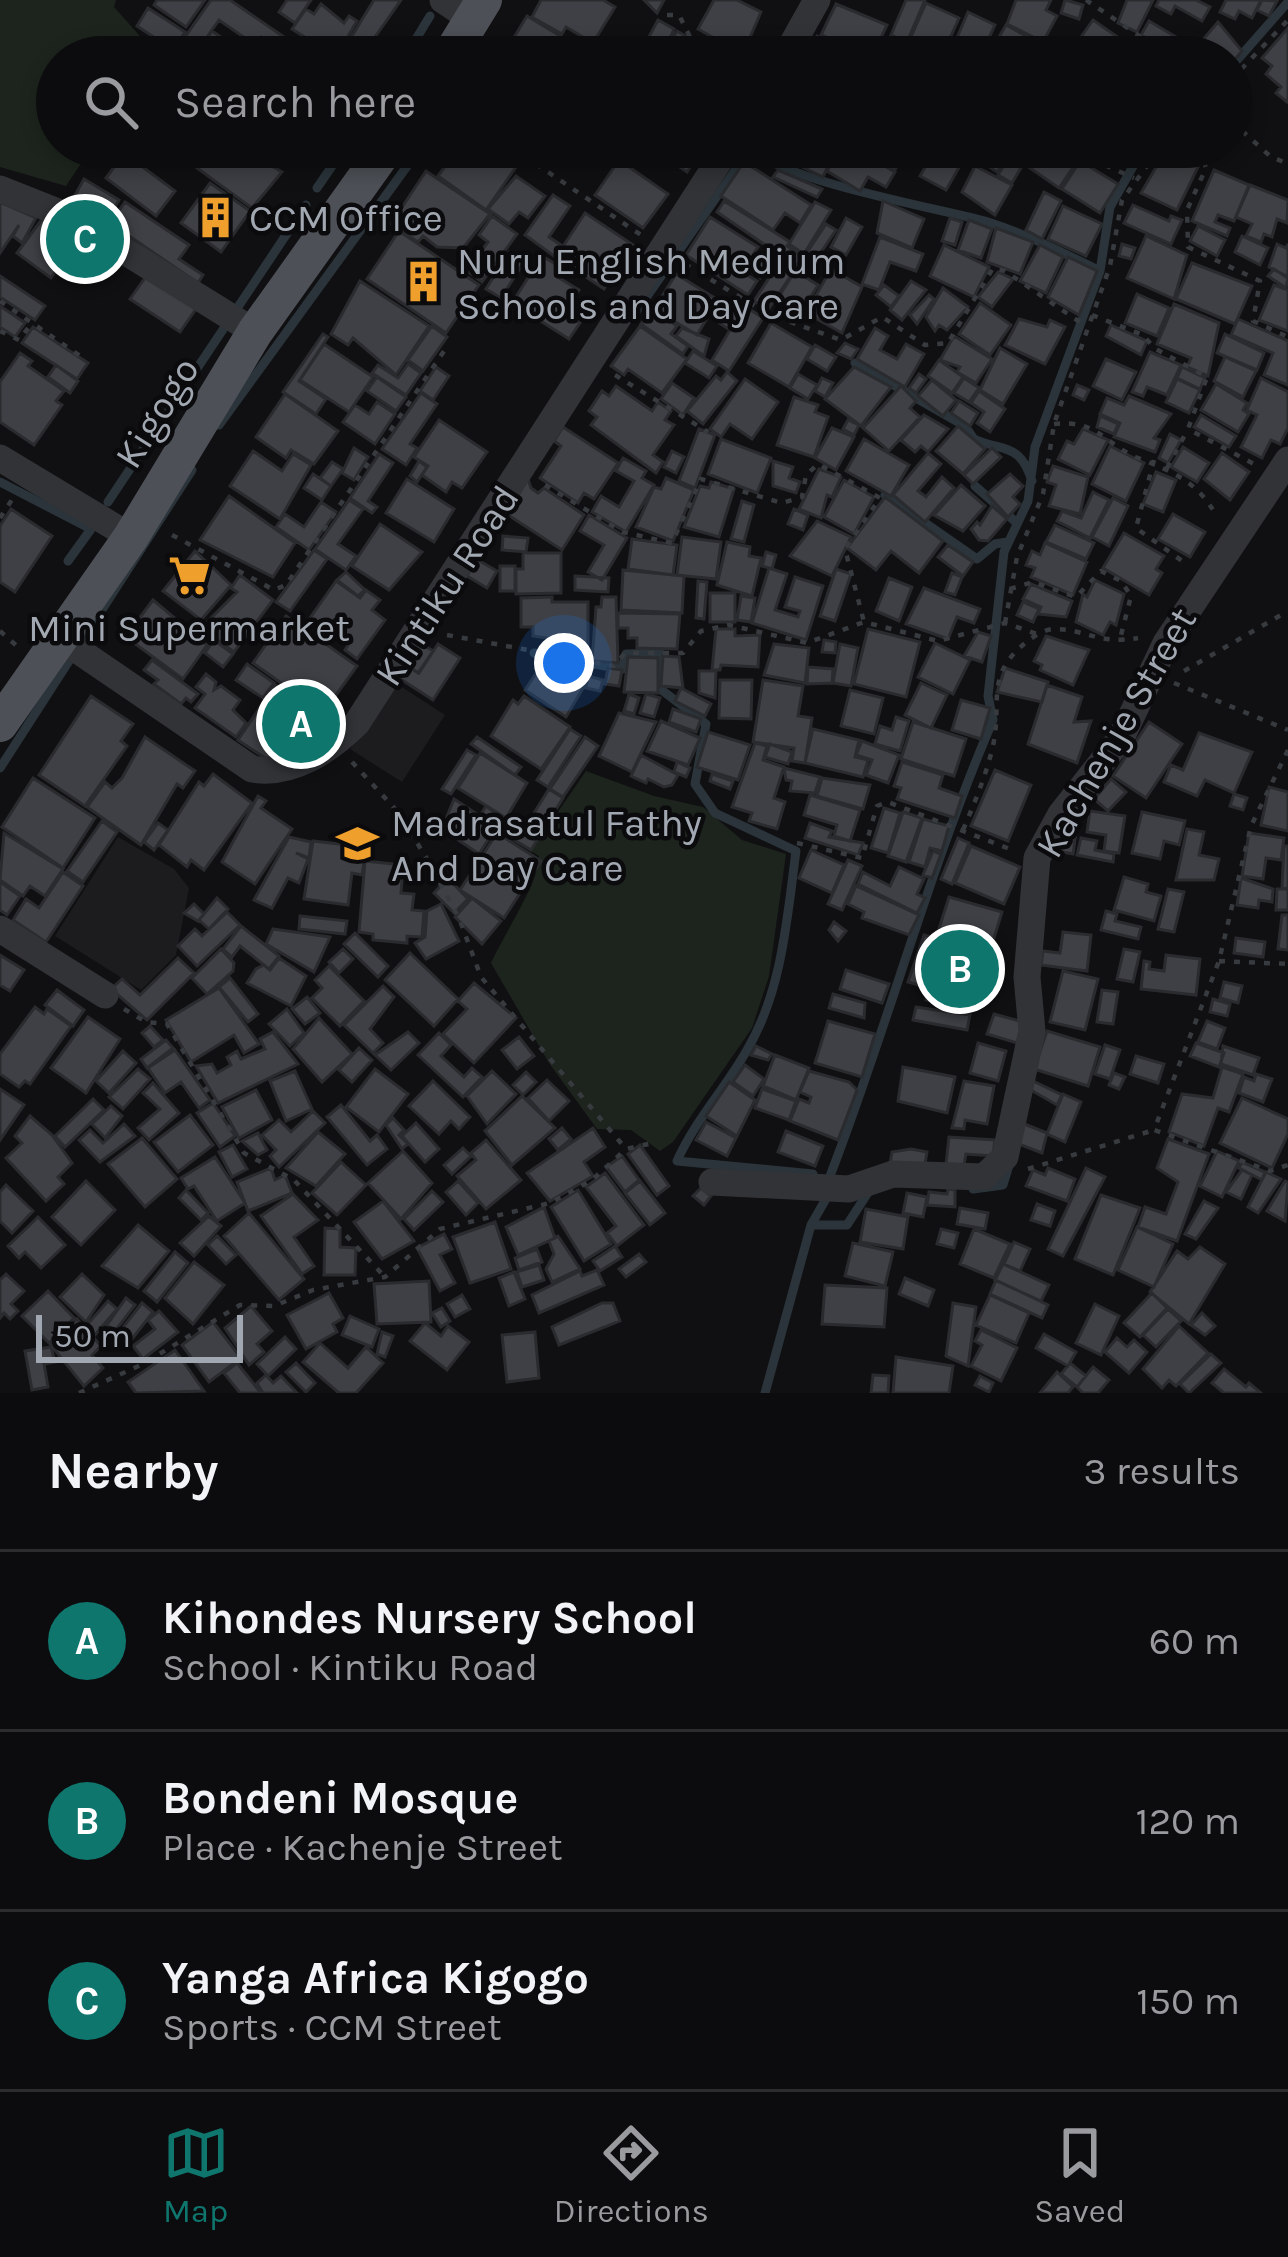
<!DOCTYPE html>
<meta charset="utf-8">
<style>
body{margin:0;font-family:Karla,sans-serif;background:#1a1a1c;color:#f1f3f6}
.scale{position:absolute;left:36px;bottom:30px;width:207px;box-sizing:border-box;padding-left:12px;border:6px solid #a2a8b2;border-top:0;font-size:33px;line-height:42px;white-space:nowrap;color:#a2a8b2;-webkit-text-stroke:9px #0b0b0d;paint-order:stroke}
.you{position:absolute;left:564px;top:663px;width:42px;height:42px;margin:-30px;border:9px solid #fff;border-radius:50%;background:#1a73e8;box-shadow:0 0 0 18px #1a73e833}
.badge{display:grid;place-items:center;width:78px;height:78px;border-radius:50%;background:#0f766e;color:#fff;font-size:39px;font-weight:700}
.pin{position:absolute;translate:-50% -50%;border:6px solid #fff;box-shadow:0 3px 12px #0006}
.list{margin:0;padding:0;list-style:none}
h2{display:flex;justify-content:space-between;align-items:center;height:156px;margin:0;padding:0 48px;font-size:51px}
h2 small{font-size:39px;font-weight:400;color:#9a9b9e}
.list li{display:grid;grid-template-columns:78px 1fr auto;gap:36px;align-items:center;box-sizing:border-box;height:180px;padding:0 48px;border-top:3px solid #2c2c2e}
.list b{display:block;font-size:45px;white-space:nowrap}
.list p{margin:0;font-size:39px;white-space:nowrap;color:#9a9b9e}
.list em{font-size:39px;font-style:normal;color:#9a9b9e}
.icon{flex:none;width:66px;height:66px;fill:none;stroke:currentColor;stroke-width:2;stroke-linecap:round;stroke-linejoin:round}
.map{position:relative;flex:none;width:1288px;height:1393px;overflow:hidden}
.search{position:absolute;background:#0c0c0e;box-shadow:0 6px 18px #0003;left:36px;right:36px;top:36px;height:132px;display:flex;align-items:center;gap:30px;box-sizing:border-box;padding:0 42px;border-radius:66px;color:#9a9b9e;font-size:45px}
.sheet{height:696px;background:#0c0c0e}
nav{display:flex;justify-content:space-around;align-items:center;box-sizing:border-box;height:168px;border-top:3px solid #2c2c2e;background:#0c0c0e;font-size:33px;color:#9a9b9e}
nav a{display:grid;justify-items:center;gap:6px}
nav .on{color:#0f766e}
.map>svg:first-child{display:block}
.built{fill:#1c1c1f}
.green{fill:#1d241d}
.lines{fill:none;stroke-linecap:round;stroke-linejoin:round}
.stream{stroke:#2a343a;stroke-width:9}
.building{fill:#3f4045;stroke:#2a2b2e;stroke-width:3}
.path{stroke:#373a3e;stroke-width:4.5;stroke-dasharray:6 9;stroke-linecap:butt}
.minor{stroke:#313337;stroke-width:27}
.major{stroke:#4d5056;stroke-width:36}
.labels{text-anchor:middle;stroke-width:9;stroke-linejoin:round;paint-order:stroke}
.poi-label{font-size:39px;fill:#a2a8b2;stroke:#0b0b0d;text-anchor:start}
.street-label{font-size:39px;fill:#a2a8b2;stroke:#0b0b0d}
</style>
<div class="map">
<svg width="1288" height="1393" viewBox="0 0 1288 1393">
<rect width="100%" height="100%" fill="#101012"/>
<!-- built -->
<path class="built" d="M394 682 445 715 402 782 350 749Z
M118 837 174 869 189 888 176 955 141 990 55 936Z"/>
<!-- green -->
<path class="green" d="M0 0H116L114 7 155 53 57 57V147H92L66 186 0 167Z
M586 771 654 796 703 807 742 840 786 854 769 976 752 1028 673 1142 660 1151 631 1130 597 1129 549 1063 491 963C504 934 539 883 539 856L531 851Z"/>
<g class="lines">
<!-- stream -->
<path class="stream" d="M405 57 430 16
M1231 67 1288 2
M752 147C772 179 942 209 988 222 1026 234 1064 253 1100 271
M317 188 345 147
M636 312 750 149
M855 363 965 426 974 439C1003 452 1020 442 1032 481
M219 425 421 147
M0 482 91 529 68 561
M975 486 1017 523
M885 495 977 559 995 544 1007 542
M108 502 306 205
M534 653 622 669 626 654 660 653 659 688 706 724 695 784 715 813 796 851C787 919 782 991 747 1050 725 1089 696 1119 677 1161L813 1174
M0 768 192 470
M973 1189 1003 1185 1010 1162
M811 1225H847L869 1191
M765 1393 811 1225 831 1190 830 1176C888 1026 929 869 993 720L988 696 1004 552 1028 501 1035 447 1100 271 1110 207 1144 147"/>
</g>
<!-- building -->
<path class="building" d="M157 0H205L186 27 154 5Z
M211 0H230L284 37 272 54 273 46 261 37 255 45 219 20 193 57H171Z
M287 0H311L295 23 279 12Z
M374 0H401L361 57H339Z
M541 0H603L615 7 593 43 566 27 562 34 532 17Z
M644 0H664L657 13Z
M714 0H737L761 12 745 49 760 57H726L718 53 723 43 698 29Z
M906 0H925L907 42 891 35Z
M1016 0H1051L1046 10 1057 16 1043 42 1007 24Z
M1065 0 1083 5 1079 19 1061 13Z
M1127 0H1153L1137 32 1118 23Z
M1159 0H1196L1210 7 1202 21 1175 6 1171 14 1156 6Z
M1226 0H1261L1252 18 1239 11 1235 19 1220 12Z
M1262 0 1277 1 1269 16 1257 10Z
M926 3 959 18 943 54 910 39Z
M321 4 344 23 349 16 357 21 336 57 292 29 306 9 314 14Z
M836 4 887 25 872 57 821 35Z
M148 8 185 32 173 50 137 26Z
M968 12 995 25 980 57 956 40Z
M527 16 587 52 584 57H502Z
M658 20 674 29 662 57H638Z
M1093 20 1125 42 1114 57H1080L1071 51Z
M1149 21 1188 44 1181 57 1141 35Z
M1218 22 1242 51 1231 64V57H1188Z
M1006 25 1039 43 1031 57H1005L992 49Z
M1288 28V100L1287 102 1276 93 1281 87 1266 74 1272 66 1262 58Z
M212 31 251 57H195Z
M677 31 691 39 683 53 669 44Z
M817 36 830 43 827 49 841 57H806Z
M284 40 300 49 316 57H272Z
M908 43 931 57H889L896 44 904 49Z
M1139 44 1162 57H1133Z
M168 147H239L282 172 252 208Z
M459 147H489L516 167 486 210 438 176Z
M680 147H703L687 172 671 161Z
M761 147H837L823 177Z
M841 147H851L895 172 886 187 868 177 860 191 827 171Z
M864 147H895L899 164 894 171Z
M937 147H971L946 190 920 176Z
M1015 147H1036L1024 165 1009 156Z
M1039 147H1059L1078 160 1059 188 1027 166Z
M1071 147H1098L1091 159Z
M986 148 1005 160 997 172 979 160Z
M1166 150 1199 165 1177 210 1141 193Z
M124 153 175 191 156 216 106 178Z
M619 160 668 194 643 228 595 195Z
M1007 160 1021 168 1012 183 998 175Z
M1080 161 1118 184 1100 213 1062 189Z
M744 162 811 205 800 223 785 213 773 230 721 196Z
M975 166 1012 185 995 215 962 192Z
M778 170 822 189 817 197 773 177Z
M1214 170 1249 185 1234 221 1218 215 1215 222 1230 228 1227 236 1192 221Z
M426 171 490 214 463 248 437 247 423 236 418 242 391 224Z
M516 176 545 196 528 218 519 212 509 224 488 209Z
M84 179 119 200 107 220 75 195Z
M210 183 250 211 221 252 181 223Z
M1250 185 1288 200 1287 223 1277 219 1272 237 1264 234 1261 242 1246 236 1252 224 1236 217Z
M1044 192 1061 201 1042 239 1026 230Z
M553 195 570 206 549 237 561 245 554 256 525 235Z
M724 201 790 242 787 246 803 257 796 266 717 212Z
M883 201 924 219 912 248 877 233Z
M0 202 36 218 22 243 13 236 19 225 0 253Z
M125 202 189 245 179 259 203 275 198 283 110 223Z
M815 202 831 210 804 254 789 244Z
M1133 205 1169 221 1171 216 1182 220 1171 244 1124 223Z
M1063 206 1102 224 1086 256 1048 239Z
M48 211 89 244 79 256 71 250 51 278 17 253Z
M585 213 633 245 604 289 556 257Z
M492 216 517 234 482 282 467 271 488 242 479 235Z
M710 217 758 247 742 272 757 281 748 295 686 255Z
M846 218 862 227 846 255 831 247Z
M950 218 962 222 955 245 942 241Z
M969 220 992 229 981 258 958 250Z
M826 224 836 230 807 273 798 266Z
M1198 226 1225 240 1217 256 1190 241Z
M996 228 1033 242 1020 274 987 262Z
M399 231 479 285 446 333 367 279Z
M1146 236 1187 255 1174 299 1127 278Z
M1242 236 1268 248 1260 265 1235 252Z
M880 237 923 254 916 271 890 262 879 290 862 284Z
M1122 244 1135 248 1131 259 1119 256Z
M1277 244 1286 248 1288 244V277L1269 267Z
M944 245 989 267 974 297 930 276Z
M1040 245 1063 257 1046 293 1020 281Z
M509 252 524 262 501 298 486 289Z
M756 255 769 264 760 278 747 269Z
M542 256 562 268 556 276 579 290 564 313 580 323 569 339 512 303Z
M1068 257 1097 271 1079 315 1048 297Z
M782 258 796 268 768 310 754 301Z
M1192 263 1252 286 1235 324 1176 299Z
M831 269 862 287 842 333 806 313Z
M1274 269 1288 278 1286 288 1268 276Z
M795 271 818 285 799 316 778 298Z
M998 272 1013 279 992 307 978 297Z
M676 274 718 300 697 335 654 309Z
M147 275 196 309 180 332 130 299Z
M0 276 45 306 35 320 0 297Z
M360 281 429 326 396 375 353 338 348 345 331 334Z
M911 281 926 290 902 320 890 310Z
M884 285 899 296 891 307 876 295Z
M1274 285 1288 290V331L1259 320Z
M943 288 968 307 947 330 939 325 935 331 926 317Z
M1137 294 1169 308 1157 336 1125 323Z
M929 295 934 299 917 324 910 315Z
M735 300 763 318 729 371 712 360 730 330 712 318 720 305 728 311Z
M980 303 1011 325 990 355 959 334Z
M1174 304 1219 323 1208 376 1187 367 1191 358 1157 344Z
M0 306 25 323 15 337 0 327Z
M652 308 677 326 671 334 688 346 683 354 641 324Z
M1019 319 1047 327 1050 320 1065 327 1045 364 1005 345Z
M1238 319 1288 341V385L1264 375 1273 353 1231 335Z
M771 323 812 347 789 387 748 363Z
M1111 325 1147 341 1141 355 1106 336Z
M432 326 447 337 423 371 408 360Z
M640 326 687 359 662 393 628 369 624 375 611 366Z
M33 327 88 363 77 379 22 343Z
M682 328 709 339 704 356 676 336Z
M875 328 888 336 880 350 897 359 906 344 924 354 905 387 857 359Z
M323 334 328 337 299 381 326 399 316 414 283 392Z
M1225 334 1264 353 1257 370 1217 353Z
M954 336 992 359 976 383 957 372 960 367 940 360Z
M845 343 858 349 851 359 837 353Z
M324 344 373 377 349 412 300 380Z
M815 345 836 357 827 371 807 359Z
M1000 348 1027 364 1003 404 980 390Z
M693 351 717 366 709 378 685 363Z
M1150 352 1181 365 1167 395 1147 387 1143 396 1132 392Z
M20 353 32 361 28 366 64 391 56 401 62 405 34 445 0 422V382Z
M1225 357 1256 371 1243 397 1214 381Z
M1106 359 1136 372 1122 400 1093 386Z
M939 360 963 377 952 393 928 376Z
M408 364 421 373 406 395 372 373 378 365 398 378Z
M56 365 78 381 70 393 48 377Z
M436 367 449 376 433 400 420 391Z
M854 367 891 387 861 426 825 399Z
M1182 367 1205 378 1200 389 1177 378Z
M727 372 737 381 703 424 687 411 716 376 721 380Z
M798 374 817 385 808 399 790 388Z
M919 374 926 379 916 393 909 388Z
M377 377 406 397 396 411 367 391Z
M822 378 833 383 825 397 815 391Z
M964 378 979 388 969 402 954 393Z
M1261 378 1288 392V428L1280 444 1271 440 1262 458 1241 447 1257 415 1247 410Z
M745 379 778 402 752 439 730 424 721 437 710 429Z
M1177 379 1200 390 1189 413 1166 402Z
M932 380 956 400 943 416 918 396Z
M672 383 694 398 683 415 661 399Z
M1216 384 1247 403 1243 410 1249 414 1238 432 1201 410Z
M1077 385 1089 390 1084 400 1073 395Z
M616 386 652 411 658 402 671 411 665 420 674 425 653 455 663 462 656 473 591 425 597 417 589 411 602 391 609 396Z
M901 386 916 401 910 408 920 417 889 451 863 428Z
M979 391 1005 409 990 432 977 423 984 412 971 403Z
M421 393 437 404 410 444 417 448 406 465 382 449Z
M285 394 338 431 314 464 291 450 286 458 256 437Z
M1129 396 1171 414 1154 438 1160 440 1155 452 1114 437 1120 423 1100 414 1107 398 1124 405Z
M794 397 818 405 815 412 828 417 814 457 777 445Z
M959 401 978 413 970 426 951 413Z
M377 402 395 414 375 444 343 422 355 405 369 414Z
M924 415 948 429 928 452 921 446 915 452 901 440Z
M1201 415 1236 436 1229 447 1194 427Z
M1100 416 1118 424 1114 434 1097 427Z
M439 420 487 452 462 488 452 482 446 492 422 475 428 466 414 457Z
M848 420 859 425 854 435 843 429Z
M958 426 985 449 963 474 936 451Z
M563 427 618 463 594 499 584 493 578 503 540 478 561 446 554 441Z
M832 428 854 437 836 470 815 458Z
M699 429 715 435 695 488 679 481Z
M1083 429 1108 440 1090 475 1058 459 1067 441 1074 444Z
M1170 434 1181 440 1168 463 1159 458Z
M721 439 771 458 757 493 708 474Z
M864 439 909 465 891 496 846 471Z
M1110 446 1144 463 1126 501 1092 484Z
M1183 447 1209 463 1197 482 1171 467Z
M354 448 368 457 354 480 342 473Z
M992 448 1001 457 973 484 964 475Z
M253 451 282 471 293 454 311 465 280 519 230 486Z
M672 451 684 457 676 473 664 467Z
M928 453 941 464 918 491 926 497 942 477 954 488 925 522 893 495Z
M1222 453 1249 472 1230 500 1204 479Z
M379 454 393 463 368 501 377 507 372 513 350 498Z
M623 458 646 471 642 478 654 485 626 532 592 512 601 496 619 507 634 481 616 471Z
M419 461 427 467 417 482 410 476Z
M773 461 793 467 789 478 800 482 796 493 773 486Z
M332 462 343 469 331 486 320 478Z
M1053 466 1088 477 1080 514 1049 506 1056 485 1047 482Z
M819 469 841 477 832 497 827 495 821 518 799 509Z
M1156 472 1176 480 1163 512 1143 504Z
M313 474 331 486 322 500 304 488Z
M1010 474 1023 486 1013 497 1020 504 1008 517 987 494Z
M666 478 694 490 673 541 636 527 654 487 661 489Z
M407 479 454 509 434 542 386 513Z
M528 479 531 488 538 493 544 488 584 515 562 550 505 513Z
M844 480 874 497 854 534 824 517Z
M711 482 734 489 719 537 684 527 700 486 709 488Z
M961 485 985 506 963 531 934 515Z
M1093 492 1109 500 1090 538 1057 521 1062 511 1081 518Z
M229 496 295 543 273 577 200 540Z
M885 497 943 541 919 573 891 551 876 570 847 548Z
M1113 498 1128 506 1109 546 1092 537Z
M349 500 363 509 338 544 356 556 346 570 315 549Z
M742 501 754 505 744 542 731 539Z
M321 502 336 512 309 550 276 527 285 514 304 527Z
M992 506 1007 519 988 541 979 540 971 529 977 522 980 525Z
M11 509 52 536 15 592 0 582V526Z
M794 509 808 515 803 530 788 524Z
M1173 514 1205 532 1190 557 1158 539Z
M589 515 627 538 602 580 588 572 604 545 580 531Z
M817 521 851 537 832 576 790 556Z
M380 524 422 552 389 590 352 566Z
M1055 525 1094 543 1086 559 1046 542Z
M1124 533 1164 556 1156 569 1162 573 1149 595 1103 568Z
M503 536 528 538 526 552 502 550Z
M682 537 721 542 716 579 677 575Z
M632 539 677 545 673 575 628 569Z
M727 542 750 547 749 556 761 558 752 596 717 585Z
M1045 543 1087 562 1073 595 1031 577 1035 568 1026 565 1032 551 1040 555Z
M948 545 973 562 963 576 938 557Z
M314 550 327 559 290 611 276 602Z
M195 551 231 585 201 620 163 591Z
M766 552 776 555 772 569 762 566Z
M523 553H561V593L516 594V569H523Z
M476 559 497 571 487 588 467 576Z
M500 566H515V591H500Z
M769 568 787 574 775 610 798 617 800 611 785 607 795 577 823 586 806 640 752 623Z
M836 569 851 574 835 621 820 616Z
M623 570 684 576 682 613 621 610Z
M346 572 365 590 358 596 337 580Z
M952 573 962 577 955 595 945 592Z
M240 575 273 600 234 652 201 628 237 592 231 588Z
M575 576 609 578 608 592 575 590Z
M889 578 912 587 899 621 876 611Z
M1095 580 1124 594 1116 625 1110 622 1103 635 1076 622 1083 594 1087 597Z
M336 581 360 598 366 590 380 600 372 610 385 620 357 659 345 650 348 645 310 618Z
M698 581 707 582 704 619 696 618Z
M1031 584 1072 601 1066 617 1038 614 1041 607 1023 599Z
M924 588 980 609 974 623 957 617 948 639 906 624Z
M710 593H735V622H710Z
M741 596 755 598 751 622 737 620Z
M552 597V602H588V644L561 645 560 640 533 636V627H521V598Z
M602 597H616L618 663 592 661 596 607H601Z
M153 600 207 645 183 679 119 632 131 615 138 620Z
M1023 602 1039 609 1033 622 1017 615Z
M618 613 680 614 677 649 637 648V638H628V628H618Z
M286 616 357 666 323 713 253 663Z
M716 629H735V636L760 635 758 667 721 665 720 670H712Z
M868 629 920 642 906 697 854 684Z
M978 632 991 636 982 662 964 656Z
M1046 636 1089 650 1073 685 1040 670 1042 665 1034 661Z
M214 640 233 654 223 667 205 653Z
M824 640 836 642 835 653 822 652Z
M935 643 970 660 953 694 918 677Z
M422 644 433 651 418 673 408 666Z
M438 644 460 658 433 700 399 678 407 666 419 673Z
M774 644 809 648 805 683 764 675Z
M840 644 858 648 851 686 833 683Z
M548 655 565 661 563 667 586 683 566 717 525 690Z
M663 656 679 657 683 688 661 686Z
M628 657 658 658V693L624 692Z
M152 660 198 694 191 702 186 698 181 704 154 684 158 680 144 670Z
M247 664 274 683 263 698 236 680Z
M808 667 833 669 832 683 807 684Z
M608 668 622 670 619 686 605 684Z
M1005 668 1048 682 1042 702 997 692Z
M699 671H716L715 698 699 693Z
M206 674 216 682 214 690 221 686 240 700 233 710 246 723 236 737 195 708 205 694 196 687Z
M588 676 603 680 600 691 586 688Z
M720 680H752L751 719 719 718Z
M763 680 803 686 798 716 812 718 805 763 792 761 794 748 753 742Z
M921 683 947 695 931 728 905 715Z
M275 685 317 713 297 743 285 735 268 760 238 740Z
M1047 685 1082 697 1074 722 1091 721 1077 763 1028 744Z
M681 688 711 704 705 716 675 701Z
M850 690 883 698 874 734 841 726Z
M629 694 639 698 634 714 624 711Z
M646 694 660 698 654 717 640 713Z
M91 696 133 724 121 741 127 746 85 806 39 775Z
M524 696 570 727 541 769 491 736 513 700 518 704Z
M961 700 990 708 981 739 952 730Z
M673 709 701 719 696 732 669 722Z
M619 713 656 722 632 772 599 756Z
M896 717 909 721 900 751 875 744 880 726 892 730Z
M661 721 700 738 688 765 647 751Z
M913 722 966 739 954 776 901 759Z
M1149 722 1182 744 1146 798 1113 776Z
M570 729 581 736 548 787 537 780Z
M813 729 859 740 855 757 868 760 863 777 805 763Z
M708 732 750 745 738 780 697 767Z
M1199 733 1252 752 1234 793 1205 780 1197 796 1164 782 1171 765 1183 770Z
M145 737 195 771 183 788 177 784 141 845 87 807 105 782 112 788 122 778Z
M477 737 521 767 515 775 471 744Z
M585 737 598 746 563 797 550 789Z
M862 741 899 755 888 783 866 775 872 760 856 755Z
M755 743 767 746 763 760 784 767 774 798 785 802 777 829 749 821 752 813 732 807Z
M770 744 792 752 788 764 765 757Z
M467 750 476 755 451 794 442 789Z
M480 753 527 783 506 818 458 788Z
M641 755 678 775 672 785 664 787 648 779 646 783 631 776Z
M677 762 690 768 686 777 674 772Z
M902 762 943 775 939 788 962 796 955 818 897 799 901 788 894 786Z
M784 768 820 777 815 793 790 791 792 781 786 780Z
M995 770 1031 785 1008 841 971 826Z
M213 774 252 803 204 870 191 860 187 867 159 845 199 782 204 786Z
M712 774 733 781 730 789 710 781Z
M33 778 95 818 63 868 2 827Z
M822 778 870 785 863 809 817 796Z
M1111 779 1126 792 1108 811 1094 799Z
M1269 787 1288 792V831L1261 825Z
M549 789 563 798 531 850 499 831 507 818 529 821Z
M1234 794 1247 798 1243 810 1230 806Z
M810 795 860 810 850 841 834 836 837 825 804 815Z
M258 796 266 801 261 808 292 829 255 884 222 862Z
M454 799 480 816 486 806 502 818 479 854 442 829Z
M884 808 900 813 888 853 871 848Z
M1090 811 1125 816 1119 853 1104 851 1106 835 1087 832Z
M903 812 922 818 906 862 888 856Z
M1142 812 1185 821 1179 845 1164 841 1160 859 1132 853Z
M923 819 949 826 942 851 930 848 925 867 909 862Z
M102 821 117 832 83 882 67 871Z
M158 823 168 830 154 850 144 842Z
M810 823 832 831 829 837 863 843 858 855 805 838Z
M1062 824 1077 826 1073 854 1057 851Z
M349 828 369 831 362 875 352 873 348 905 304 899 313 841 339 844 340 836 348 837Z
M1187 829 1204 832 1199 855 1219 859 1214 880H1176Z
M4 833 63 869 45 896 30 886 23 896 0 880Z
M497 833 541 861 504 918 460 890Z
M1249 833 1284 838 1281 860 1266 858 1263 879 1242 876Z
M289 837 311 842 309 858 296 853 308 859 299 883 288 878 272 908 254 900Z
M958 838 969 843 952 884 941 879Z
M1081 838 1097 841 1095 850 1114 854 1113 862 1077 855Z
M971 846 1020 867 1004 904 955 883Z
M1284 846H1288V889L1282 888Z
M811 850 844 865 832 893 799 878Z
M933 851 941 854 932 878 923 875Z
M848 860 862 866 842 910 828 904Z
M365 861 403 865 401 893 414 894 412 910 424 911 422 937 407 936V943L373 940V934L359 932Z
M899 867 924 879 917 894 925 898 917 913 858 884 863 872 890 886Z
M63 872 83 886 46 942 13 920 26 899 39 908Z
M1124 877 1148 884 1146 892 1161 896 1154 921 1114 910Z
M448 878 468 899 454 913 434 893Z
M1241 878 1273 889 1272 902 1259 900 1258 908 1237 905Z
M0 882 20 896 7 915 0 910Z
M856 886 919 915 909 935 862 918 864 912 848 904Z
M1168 889 1184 892 1174 932 1158 929Z
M1277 889H1288V910H1276Z
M949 897 1002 912 990 951 937 935Z
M217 898 228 909 209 929 199 920Z
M472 898 501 921 482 944 455 917Z
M194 904 204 914 198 921 184 913Z
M441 904 459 941 426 959 415 943 425 937 427 911Z
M1106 911 1117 914 1115 921 1141 927 1138 939 1101 930Z
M227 912 240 925 197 966 178 946 195 929 202 936Z
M1282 915H1288V950L1278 949Z
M300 916 347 921 345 934 299 929Z
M834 922 846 931 838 941 829 930Z
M241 926 279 956 269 969 240 946 232 957 223 949Z
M273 929 330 937 314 972 266 944Z
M1063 932 1091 935 1087 971 1041 965 1043 951 1060 953Z
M355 933 388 966 378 977 344 944Z
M924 935 938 939 922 986 908 982Z
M1236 938 1265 942 1263 957 1234 953Z
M221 949 234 963 233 971 207 994 192 978Z
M343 949 353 959 339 973 329 962Z
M935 949 989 957 985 982 979 981 978 989 930 982Z
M1124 949 1140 952 1133 982 1117 979Z
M410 953 458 999 434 1026 385 980Z
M0 955 24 970 10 991 0 985Z
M1166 955 1200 959 1196 995 1141 989 1144 961 1150 962 1149 969 1164 971Z
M178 958 194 973 147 1020 111 989 122 979 140 995Z
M279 958 306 976 291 1006 247 983 256 969 264 965 270 970Z
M329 966 364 1001 340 1026 312 998 322 988 315 980Z
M846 970 889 984 882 1003 840 989Z
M1063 971 1098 979 1085 1030 1050 1022Z
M230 978 258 1014 248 1022 219 987Z
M1224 982 1242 986 1238 1003 1220 998Z
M474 983 516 1018 474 1063 443 1034 467 1009 458 1001Z
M929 985 979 993 976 1008 926 1000Z
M383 986 394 997 370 1029 383 1043 373 1053 344 1025Z
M219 988 259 1044 244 1053 234 1035 191 1062 166 1020Z
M57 990 84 1010 73 1026 45 1005Z
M1102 990 1118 992 1113 1024 1097 1022Z
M833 994 865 1003 864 1018 829 1008Z
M307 997 320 1013 305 1024 292 1009Z
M1213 999 1230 1004 1227 1016 1210 1012Z
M35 1007 44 1014 47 1009 71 1026 30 1084 25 1081 19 1087 0 1074V1054Z
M916 1007 970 1015 967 1030 913 1020Z
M287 1009 304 1033 290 1046 269 1024Z
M994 1014 1023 1022 1017 1043 987 1034Z
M88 1017 120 1039 86 1093 51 1068Z
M319 1018 352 1054 322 1082 293 1049Z
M828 1021 875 1034 862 1077 815 1063Z
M1207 1021 1225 1028 1217 1049 1198 1042Z
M150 1026 163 1040 154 1047 142 1033Z
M1047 1031 1100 1047 1088 1086 1034 1069Z
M273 1032 298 1064 218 1103 196 1066 212 1064 217 1073 231 1065 227 1057 237 1051 241 1059 265 1049 260 1039Z
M408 1032 419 1043 391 1070 375 1055Z
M439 1033 451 1045 441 1056 464 1077 472 1068 482 1077 463 1097 418 1055Z
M519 1037 534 1056 517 1069 502 1050Z
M166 1040 173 1048 147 1068 141 1059Z
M978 1043 1006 1051 998 1081 970 1073Z
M1196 1043 1224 1053 1219 1067 1190 1056Z
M1105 1045 1120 1050 1110 1079 1095 1074Z
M756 1046 772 1054 768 1060 751 1055Z
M1223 1046 1259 1058 1253 1075 1221 1064Z
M359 1048 372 1060 352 1082 339 1070Z
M175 1050 210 1100 199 1108 181 1082 165 1093 148 1068Z
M123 1051 136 1063 109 1093 96 1081Z
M775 1055 809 1068 796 1100 763 1086Z
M1136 1056 1164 1064 1158 1083 1130 1074Z
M745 1065 764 1079 753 1096 733 1082Z
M903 1067 955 1077 947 1113 898 1101Z
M1222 1067 1243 1074 1229 1112 1218 1108 1204 1146 1169 1132 1182 1094 1213 1098Z
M138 1069 150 1079 123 1109 109 1097Z
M375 1069 408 1094 379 1132 346 1107Z
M295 1071 312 1109 286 1121 270 1081Z
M492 1071 516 1094 487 1124 467 1096Z
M809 1071 849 1082 857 1090 838 1140 790 1121 799 1099 809 1103 811 1097 800 1092Z
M526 1072 536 1082 523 1095 513 1085Z
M1114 1073 1125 1077 1119 1089 1109 1085Z
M1256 1074 1272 1079 1263 1102 1239 1093 1244 1077 1254 1081Z
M547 1080 569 1101 549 1121 528 1098Z
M433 1081 470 1117 459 1129 451 1121 439 1134 409 1106Z
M964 1081 994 1086 987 1124 965 1120 964 1129 952 1128Z
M1033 1081 1062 1095 1057 1105 1029 1089Z
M729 1082 755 1100 737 1136 706 1116Z
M153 1083 179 1113 149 1140 138 1128 160 1109 143 1093Z
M0 1089 24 1105 0 1140Z
M762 1089 796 1101 789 1120 755 1108Z
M256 1090 272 1120 239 1138 222 1107Z
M1063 1094 1081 1102 1065 1142 1047 1134Z
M522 1096 555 1128 512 1165 485 1131Z
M1242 1098 1288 1119V1134L1272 1168 1220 1143Z
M93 1099 104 1110 65 1147 55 1136Z
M213 1103 235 1136 220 1147 197 1113Z
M341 1105 370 1141 377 1135 387 1149 367 1165 327 1117Z
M111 1106 122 1116 105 1138 92 1124Z
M313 1111 325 1123 279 1167 270 1156 276 1150 262 1135 279 1120 291 1132Z
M190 1115 213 1145 178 1172 154 1142Z
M30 1116 52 1135 72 1163 58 1177 64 1184 46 1201 6 1158 22 1143 15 1136Z
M393 1118 404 1130 399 1135 408 1144 402 1149 386 1125Z
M706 1122 736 1138 727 1156 696 1140Z
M416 1123 439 1149 425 1162 402 1136Z
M1022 1123 1047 1133 1042 1153 1014 1142Z
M124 1124 135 1136 100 1162 79 1140 90 1130 103 1143Z
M562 1128 571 1139 558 1150 549 1139Z
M593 1128 605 1147 584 1162 593 1176 550 1201 527 1173Z
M786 1131 823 1146 815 1166 778 1152Z
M318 1132 345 1154 316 1186 286 1168Z
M258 1133 267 1150 258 1155 242 1141Z
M949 1137 995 1140 993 1156 966 1154 964 1165 946 1164Z
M142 1138 177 1179 145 1207 108 1164Z
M1168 1139 1209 1154 1177 1241 1138 1227 1145 1207 1166 1214 1178 1182 1157 1168Z
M486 1140 521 1180 486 1209 457 1176 476 1160 471 1153Z
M233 1145 247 1169 232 1177 219 1152Z
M640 1145 669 1186 657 1195 628 1154Z
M463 1148 471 1156 452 1174 444 1165Z
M911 1149 927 1152 925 1164 890 1163 892 1152Z
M403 1151 432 1183 401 1219 368 1183Z
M1217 1151 1239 1161 1222 1197 1200 1186Z
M622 1156 639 1180 625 1192 606 1167Z
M215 1157 245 1203 217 1221 194 1186 188 1189 181 1178Z
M341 1162 366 1185 337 1215 312 1193Z
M1242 1162 1265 1172 1262 1180 1239 1168Z
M271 1168 275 1180 285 1175 292 1193 248 1211 237 1182Z
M1048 1168 1075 1179 1067 1201 1026 1186 1033 1170 1045 1175Z
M1086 1168 1105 1177 1063 1256 1048 1249Z
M1242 1170 1252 1175 1241 1199 1226 1192Z
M1266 1172 1281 1179 1258 1213 1248 1207Z
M605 1173 644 1225 617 1246 607 1233 616 1226 586 1187Z
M86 1181 115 1210 81 1245 52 1217Z
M458 1181 478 1203 466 1215 446 1192Z
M640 1181 665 1213 650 1225 625 1193Z
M1285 1181 1288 1182 1285 1221 1267 1211Z
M6 1185 33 1211 12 1233 0 1221V1192Z
M701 1188 711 1196 704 1205 693 1196Z
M948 1189 955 1190V1207L927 1205 929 1192 947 1194Z
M186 1190 208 1213 201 1220 179 1198Z
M578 1190 611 1244 584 1261 551 1207Z
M432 1191 443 1202 414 1230 404 1219Z
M907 1193 927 1197 923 1217 903 1213Z
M293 1194 318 1220 294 1237 314 1266 302 1274 261 1216Z
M1101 1195 1140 1208 1113 1275 1075 1259Z
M383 1201 414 1241 382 1259 354 1222Z
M1204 1201 1218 1208 1196 1239 1185 1234Z
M1037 1204 1055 1211 1050 1226 1031 1220Z
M544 1207 555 1238 518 1255 506 1227Z
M960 1208 988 1213 985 1229 957 1224Z
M866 1209 908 1217 903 1249 860 1242Z
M249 1213 304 1279 279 1300 224 1236Z
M209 1216 221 1226 194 1256 180 1243Z
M38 1217 65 1245 41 1268 25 1252 19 1258 8 1246Z
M495 1222 511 1269 470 1283 453 1237Z
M138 1225 169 1251 138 1288 102 1266Z
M1137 1227 1173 1244 1154 1287 1118 1270Z
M325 1228 340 1229V1247L356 1248 355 1275H324Z
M941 1229 958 1233 954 1248 937 1244Z
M974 1229 1010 1244 994 1278 960 1264Z
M444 1234 452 1249 440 1255 455 1283 440 1291 417 1248Z
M217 1236 236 1255 226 1264 208 1245Z
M558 1236 580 1269 552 1282 546 1269 554 1254 549 1241Z
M1014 1242 1030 1249 1020 1271 1004 1264Z
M853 1243 893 1252 885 1286 845 1276Z
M615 1246 622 1257 600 1271 593 1261Z
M1200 1247 1225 1264 1189 1324 1150 1292 1177 1251 1188 1259Z
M537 1249 542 1262 519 1270 515 1258Z
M175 1252 188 1263 157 1302 144 1291Z
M639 1254 646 1262 626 1277 619 1269Z
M194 1262 224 1285 193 1324 165 1298Z
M1003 1264 1049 1285 1041 1301 995 1280Z
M539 1265 544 1280 522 1287 517 1272Z
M597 1270 604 1285 539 1313 532 1295 580 1271 582 1276Z
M514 1272 525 1299 509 1306 499 1278Z
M6 1274 24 1291 11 1304 18 1311 10 1319 4 1313 0 1318V1280Z
M82 1274 104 1295 86 1322 60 1297Z
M905 1278 934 1290 928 1306 899 1294Z
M996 1280 1048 1305 1042 1318 990 1294Z
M429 1281 431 1322 377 1324 374 1284Z
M825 1285 887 1288 884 1327 822 1324Z
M48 1291 74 1318 49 1343 22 1316Z
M329 1293 343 1318 333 1324 337 1332 306 1349 287 1315Z
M1152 1293 1167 1308 1140 1337 1124 1323Z
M462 1295 470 1309 455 1317 447 1304Z
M990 1295 1029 1313 1016 1343 976 1325Z
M126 1298 135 1305 115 1331 107 1325Z
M108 1301 117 1309 95 1335 85 1327Z
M142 1303 153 1312 128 1344 117 1335Z
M602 1303H613L620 1321 559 1345 552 1327Z
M953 1303 976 1307 968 1366 946 1356Z
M1095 1304 1119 1316 1101 1355 1076 1343Z
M251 1306 272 1331 257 1344 264 1352 249 1365 225 1328Z
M442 1308 450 1321 441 1327 432 1313Z
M1168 1309 1181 1321 1156 1347 1143 1335Z
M159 1311 178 1332 143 1359 133 1346 155 1329 148 1320Z
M1202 1313 1215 1326 1205 1335 1191 1325Z
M350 1316 379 1329 372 1347 342 1335Z
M77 1319 101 1346 92 1355 103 1368 84 1386 50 1344Z
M213 1322 241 1358 209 1382 182 1345Z
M425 1323 441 1336 448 1326 469 1342 447 1370 410 1341Z
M1179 1326 1208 1353 1176 1386 1169 1380 1162 1388 1143 1369Z
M981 1330 1017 1348 1001 1381 971 1366 982 1345 975 1341Z
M382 1332 393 1336 385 1357 377 1354Z
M535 1332 539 1378 507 1382 502 1335Z
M1044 1334 1076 1352 1068 1366 1036 1348Z
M285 1337 296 1349 268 1376 257 1364Z
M1117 1338 1127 1347 1134 1340 1147 1352 1129 1373 1105 1352Z
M320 1343 348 1368 366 1347 383 1363 356 1393H339L303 1362Z
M51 1347 55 1362 44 1364 48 1387 32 1390 25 1351Z
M175 1350 204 1391 136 1393 128 1382Z
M1211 1354 1221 1363 1189 1393 1180 1384Z
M896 1357 953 1366 949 1393H893Z
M237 1363 261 1393H240L224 1373Z
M296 1363 315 1383 306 1392 286 1372Z
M1070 1363 1086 1376 1077 1387 1061 1374Z
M1093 1367 1109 1380 1098 1393H1083L1077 1387Z
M1224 1369 1246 1387 1249 1383 1261 1393H1224L1212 1383Z
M1057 1372 1073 1387 1068 1393H1040Z
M266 1375 273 1383 281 1376 297 1393H263L257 1383Z
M873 1375 889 1376 888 1393H871Z
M980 1376 993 1383 989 1392 975 1385Z"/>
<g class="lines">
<!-- path -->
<path class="path" d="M1086 0 1171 57
M667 15H679L691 39 721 57
M825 39 856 57
M1231 80 1288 20
M1231 121 1270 156 1288 164
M511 147 641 235
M1064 147 1134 178
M1199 147 1206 168 1187 210 1188 247 1260 281 1253 321 1288 337
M685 264 768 314 841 340 882 317 925 345 948 343 993 268 1005 271 1087 327
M0 301 83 358
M1092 315 1143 335 1154 348 1207 377 1188 429 1254 464
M0 331 19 340 32 323
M615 375 708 432
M1054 424C1098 419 1105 445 1138 458 1171 471 1198 481 1217 517
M1154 460 1136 528 1185 563
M1167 468 1187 431
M545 485 623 532 672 543 701 479 782 503 802 497 806 475 818 464 880 498 845 549 864 622
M0 518 13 498
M172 535 274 590 286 585 444 351
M1010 589 1033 582 1076 597 1101 571 1121 581 1131 596 1120 639
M1005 623 1017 557 1043 494 1054 424 1110 266 1122 200 1161 147
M0 631 18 647
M447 635 614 666 625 653H683L701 631 729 625 807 643 864 622 938 641 1005 623 1037 634
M1184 671 1288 611
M1174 683 1288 730
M1288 750 1251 826 1219 961 1154 1130 1270 1171 1288 1165
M352 762 398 812 427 859 459 918 481 977 626 1149
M963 830C974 804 985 778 992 750 1004 702 982 676 1029 640 1036 635 1045 629 1054 629 1086 629 1098 645 1138 638
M797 843 862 858 877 806 888 802 1015 851
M1219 961 1288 964
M124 1009 146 1022 167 1024 244 1153 294 1180 385 1277
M1028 1169 1154 1130
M79 1393 143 1364 240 1305 274 1306 313 1290 385 1277 440 1229 550 1203 592 1180 626 1149 657 1142"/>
<!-- minor -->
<path class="minor" d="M443 0 473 20
M785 57 817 0
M0 189 68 216 255 332
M0 458 131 537
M57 636 252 769C292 776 330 750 357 723L728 147
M0 929 105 995
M712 1182 849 1189 893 1174 984 1177 1005 1157 1032 1031 1027 977 1037 858 1061 814 1121 738 1166 643 1288 460"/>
<!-- major -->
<path class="major" d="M449 57 484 0
M0 724 131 537 255 332 387 147"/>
</g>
<!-- icons -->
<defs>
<symbol id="building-bare" viewBox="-9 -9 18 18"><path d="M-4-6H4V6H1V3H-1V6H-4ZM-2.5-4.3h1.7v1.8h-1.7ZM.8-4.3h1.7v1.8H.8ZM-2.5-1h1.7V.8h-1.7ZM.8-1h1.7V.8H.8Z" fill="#ee9f2c" stroke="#0b0b0d" stroke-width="2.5" paint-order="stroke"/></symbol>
<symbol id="supermarket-bare" viewBox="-9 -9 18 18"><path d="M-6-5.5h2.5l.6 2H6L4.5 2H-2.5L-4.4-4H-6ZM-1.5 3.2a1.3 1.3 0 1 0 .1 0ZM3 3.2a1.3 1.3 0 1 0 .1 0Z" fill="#ee9f2c" stroke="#0b0b0d" stroke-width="2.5" paint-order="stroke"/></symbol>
<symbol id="school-bare" viewBox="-9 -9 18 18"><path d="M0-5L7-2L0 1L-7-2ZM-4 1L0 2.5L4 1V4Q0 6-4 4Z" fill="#ee9f2c" stroke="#0b0b0d" stroke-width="2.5" paint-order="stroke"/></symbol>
</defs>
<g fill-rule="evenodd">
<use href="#building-bare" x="186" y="188" width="59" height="59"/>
<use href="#building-bare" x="394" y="252" width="59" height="59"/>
<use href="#supermarket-bare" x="160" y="546" width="59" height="59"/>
<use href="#school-bare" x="328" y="814" width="59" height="59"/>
</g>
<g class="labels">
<!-- poi labels -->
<g class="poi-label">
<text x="249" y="231">CCM Office</text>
<text x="457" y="274">Nuru English Medium<tspan x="457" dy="45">Schools and Day Care</tspan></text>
<text x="189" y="641" text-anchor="middle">Mini Supermarket</text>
<text x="391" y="836">Madrasatul Fathy<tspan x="391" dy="45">And Day Care</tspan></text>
</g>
<!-- street labels -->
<g class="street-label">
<text transform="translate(156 412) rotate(-58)" y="14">Kigogo</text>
<text transform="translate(446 585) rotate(-57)" y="14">Kintiku Road</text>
<text transform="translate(1115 732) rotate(-60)" y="14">Kachenje Street</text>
</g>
</g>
</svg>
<div class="scale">50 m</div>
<div class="you"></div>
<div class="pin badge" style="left:301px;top:724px">A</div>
<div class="pin badge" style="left:960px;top:969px">B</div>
<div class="pin badge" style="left:85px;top:239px">C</div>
<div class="search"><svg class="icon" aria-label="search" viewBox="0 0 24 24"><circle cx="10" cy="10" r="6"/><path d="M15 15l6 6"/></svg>Search here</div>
</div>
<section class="sheet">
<h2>Nearby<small>3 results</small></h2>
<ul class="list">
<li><span class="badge">A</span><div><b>Kihondes Nursery School</b><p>School · Kintiku Road</p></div><em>60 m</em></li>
<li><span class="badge">B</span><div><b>Bondeni Mosque</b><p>Place · Kachenje Street</p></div><em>120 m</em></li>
<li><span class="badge">C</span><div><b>Yanga Africa Kigogo</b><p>Sports · CCM Street</p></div><em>150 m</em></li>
</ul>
</section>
<nav>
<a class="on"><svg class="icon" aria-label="map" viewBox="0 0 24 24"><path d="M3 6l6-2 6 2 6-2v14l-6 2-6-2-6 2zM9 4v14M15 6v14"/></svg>Map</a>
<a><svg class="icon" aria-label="directions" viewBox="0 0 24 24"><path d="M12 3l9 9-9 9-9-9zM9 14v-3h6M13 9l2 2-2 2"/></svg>Directions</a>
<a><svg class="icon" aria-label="saved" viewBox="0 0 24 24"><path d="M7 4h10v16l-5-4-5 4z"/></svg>Saved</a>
</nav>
